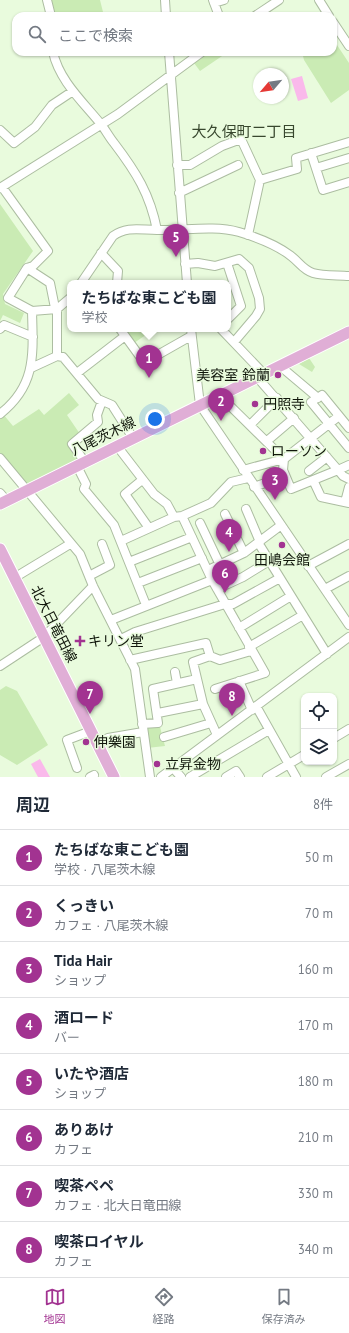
<!DOCTYPE html>
<html lang="ja">
<meta charset="utf-8">
<style>
body{margin:0;font-family:"PT Sans","Noto Sans JP",sans-serif;background:#f2f2f3;color:#1f2937}
.controls{position:absolute;right:12px;bottom:12px;display:grid;overflow:hidden;border-radius:8px;box-shadow:0 1px 3px #0004}
.controls button{width:36px;height:36px;display:grid;place-items:center;padding:0;border:0;border-bottom:1px solid #e0e1e3;background:#fff;color:#1f2937;font:20px sans-serif}
.compass{position:absolute;left:253px;top:68px;width:36px;height:36px;border-radius:50%;background:#fff;box-shadow:0 1px 3px #0004;rotate:241deg}
.you{position:absolute;left:155px;top:419px;width:14px;height:14px;margin:-10px;border:3px solid #fff;border-radius:50%;background:#1a73e8;box-shadow:0 0 0 6px #1a73e833}
.badge{display:grid;place-items:center;width:26px;height:26px;border-radius:50%;background:#a23391;color:#fff;font-size:13px;font-weight:700}
.pin{position:absolute;translate:-50% -33px;filter:drop-shadow(0 1px 2px #0008)}
.pin::after{content:'';position:absolute;top:21px;width:14px;height:12px;background:inherit;clip-path:polygon(0 0,100% 0,50% 100%)}
.popup{position:absolute;left:67px;top:280px;width:164px;height:52px;box-sizing:border-box;display:grid;place-content:center;border-radius:8px;background:#fff;filter:drop-shadow(0 1px 3px #0005);font-size:13px;white-space:nowrap;color:#747a83}
.popup b{font-size:15px;color:#1f2937}
.popup::after{content:'';position:absolute;left:50%;top:100%;margin-left:-8px;border:8px solid transparent;border-top-color:#fff}
.list{margin:0;padding:0;list-style:none}
h2{display:flex;justify-content:space-between;align-items:center;height:52px;margin:0;padding:0 16px;font-size:17px}
h2 small{font-size:13px;font-weight:400;color:#747a83}
.list li{display:grid;grid-template-columns:26px 1fr auto;gap:12px;align-items:center;box-sizing:border-box;height:56px;padding:0 16px;border-top:1px solid #e0e1e3}
.list b{display:block;font-size:15px;white-space:nowrap}
.list p{margin:0;font-size:13px;white-space:nowrap;color:#747a83}
.list em{font-size:13px;font-style:normal;color:#747a83}
.icon{flex:none;width:22px;height:22px;fill:none;stroke:currentColor;stroke-width:2;stroke-linecap:round;stroke-linejoin:round}
.map{position:relative;flex:none;width:349px;height:777px;overflow:hidden}
.search{position:absolute;background:#fff;box-shadow:0 1px 3px #0004;left:12px;right:12px;top:12px;height:44px;display:flex;align-items:center;gap:10px;box-sizing:border-box;padding:0 14px;border-radius:12px;color:#747a83;font-size:15px}
.sheet{height:500px;background:#fff}
nav{display:flex;justify-content:space-around;align-items:center;box-sizing:border-box;height:56px;border-top:1px solid #e0e1e3;background:#fff;font-size:11px;color:#747a83}
nav a{display:grid;justify-items:center;gap:2px}
nav .on{color:#a23391}
.map>svg:first-child{display:block}
.green{fill:#caebb4}
.water{fill:#fab9eb}
.lines{fill:none;stroke-linecap:round;stroke-linejoin:round}
.minor-casing{stroke:#acbda1;stroke-width:10}
.major-casing{stroke:#fff;stroke-width:13}
.minor{stroke:#fff;stroke-width:8}
.major{stroke:#e0aed6;stroke-width:11}
.poi-dot{fill:#a23391;stroke:#e9fbdd;stroke-width:1.5}
.labels{text-anchor:middle;stroke-width:3;stroke-linejoin:round;paint-order:stroke}
.poi-label{font-size:14px;fill:#10160b;stroke:#e9fbdd;text-anchor:start}
.street-label{font-size:14px;fill:#10160b;stroke:#e9fbdd}
.neighbourhood-label{font-size:15px;fill:#38472e;stroke:#e9fbdd}
</style>
<div class="map">
<svg width="349" height="777" viewBox="0 0 349 777">
<rect width="100%" height="100%" fill="#e9fbdd"/>
<!-- green -->
<path class="green" d="M51 0H100L104 16H55Z
M333 39 349 63V90L331 103 304 60 302 52H333Z
M209 52H228L200 71 194 63Z
M0 204 33 251 3 294 5 304 24 313 20 323 3 315 0 321Z
M123 329H153V330L134 343Z
M309 358 315 367 312 372 299 364Z
M69 393 79 405 67 415 80 434 70 443 81 459 27 487 0 455V416L3 414 13 426 39 409 44 415Z
M6 686 17 691 48 745 17 765 0 755V690Z
M146 724 160 727 165 746 147 748Z"/>
<!-- water -->
<path class="water" d="M302 76 308 98 298 101 291 79Z
M40 759 50 777H38L31 764Z"/>
<g class="lines">
<defs>
<path id="minor" d="M47 0 51 16
M165 0 166 16
M213 0 219 16
M319 0 329 16
M214 3 224 0
M255 16 279 0
M333 22 349 46
M53 52C59 80 82 101 100 123 105 129 109 137 114 143 136 172 150 194 157 230
M169 52 187 283
M0 130 14 143 35 127 52 105 73 91
M311 153 323 190 349 182
M177 165H190L222 146 241 139 260 180
M316 168 349 158
M2 187 48 251 33 266 27 268 8 298 32 311 57 309 70 298
M0 188 118 114 202 52
M179 193 238 165
M248 235 260 180 297 169 296 158 349 142
M101 253 118 271 117 283
M227 263 241 306 228 319
M185 264 198 263 215 266 239 259 249 268 259 298 260 309 256 316 234 342
M27 268 50 283 55 308
M81 283 113 236C127 226 140 230 157 230 184 231 212 225 239 232 256 237 277 245 291 256 299 262 303 270 313 273 323 276 338 275 349 276
M0 329 4 325 33 337
M120 329 141 358 147 361 191 336
M191 329 200 405 349 625
M221 329 264 374
M57 356V309
M280 366 318 398
M31 368 57 356 63 357 98 399 112 405 133 438
M77 373 125 336
M257 377 338 470 349 465
M220 396 284 459
M0 414C37 385 33 353 32 311
M250 425 277 398
M349 428 322 395 311 402 349 448
M267 441 294 418
M117 446 154 494 167 504 174 517 182 516 212 580 265 673 215 689
M0 458 80 554 93 586 135 669 150 777
M284 459 283 470 291 489 338 470 343 476 349 479
M85 462 72 444 98 422 97 415 102 401
M77 466 86 484 84 489 114 525 146 605
M243 470 284 459 339 416
M309 471 327 457
M142 480 125 494 149 528
M313 480 321 497 349 503
M254 487 276 479 283 470
M0 493 7 501
M345 502 349 487
M246 509 260 542
M225 514 244 553
M182 516 211 503 231 482 248 478
M200 523 220 565
M121 541 174 517
M259 544 327 654
M129 562 192 537
M308 566 349 544
M208 570 244 553 280 526
M89 576 110 565 102 544
M14 578 70 544
M138 583 202 558
M217 589 243 577 269 561
M325 589 349 576
M111 620 212 580
M239 628 291 596
M121 639 135 632 225 604H233L280 578
M249 647 303 615
M210 656 193 662 203 704 217 735
M130 660 206 643 210 656 220 660 251 651
M0 666 44 637 93 586
M175 672 177 683
M239 681 252 710
M256 706 296 777
M158 713 203 704
M142 724 158 723 153 689 197 679
M164 737 211 723
M334 738 349 729
M97 743 108 738 143 732
M77 768 67 740 91 731
M173 768 181 777
M90 777 94 775
M161 777 349 637
M190 777 269 730
M226 777 236 771 240 777
M267 777 304 755
M326 777 349 764"/>
<path id="major" d="M0 504 349 332
M0 549 114 777"/>
</defs>
<!-- minor casing -->
<use href="#minor" class="minor-casing"/>
<!-- major casing -->
<use href="#major" class="major-casing"/>
<!-- minor -->
<use href="#minor" class="minor"/>
<!-- major -->
<use href="#major" class="major"/>
</g>
<!-- markers -->
<g class="poi-dot">
<circle cx="278" cy="375" r="4"/>
<circle cx="255" cy="404" r="4"/>
<circle cx="263" cy="451" r="4"/>
<circle cx="282" cy="545" r="4"/>
<path d="M78 635h4v4h4v4h-4v4h-4v-4h-4v-4h4z"/>
<circle cx="86" cy="742" r="4"/>
<circle cx="157" cy="764" r="4"/>
</g>
<g class="labels">
<!-- poi labels -->
<g class="poi-label">
<text x="270" y="380" text-anchor="end">美容室 鈴蘭</text>
<text x="263" y="409">円照寺</text>
<text x="271" y="456">ローソン</text>
<text x="282" y="565" text-anchor="middle">田嶋会館</text>
<text x="88" y="646">キリン堂</text>
<text x="94" y="747">伸樂園</text>
<text x="165" y="769">立昇金物</text>
</g>
<!-- street labels -->
<g class="street-label">
<text transform="translate(103 436) rotate(-26)" y="5">八尾茨木線</text>
<text transform="translate(54 624) rotate(63)" y="5">北大日竜田線</text>
</g>
<!-- neighbourhood labels -->
<g class="neighbourhood-label">
<text x="244" y="137">大久保町二丁目</text>
</g>
</g>
</svg>
<div class="controls">
<button><svg class="icon" aria-label="locate" viewBox="0 0 24 24"><circle cx="12" cy="12" r="6"/><path d="M12 2v4M12 18v4M2 12h4M18 12h4"/></svg></button>
<button><svg class="icon" aria-label="layers" viewBox="0 0 24 24"><path d="M12 4l9 5-9 5-9-5zM3 14l9 5 9-5"/></svg></button>
</div>
<svg class="compass" viewBox="-18 -18 36 36"><path d="M0-13l5 13h-10z" fill="#e53935"/><path d="M0 13l5-13h-10z" fill="#747a83"/></svg>
<div class="you"></div>
<div class="pin badge" style="left:149px;top:378px">1</div>
<div class="popup"><b>たちばな東こども園</b>学校</div>
<div class="pin badge" style="left:221px;top:421px">2</div>
<div class="pin badge" style="left:275px;top:500px">3</div>
<div class="pin badge" style="left:229px;top:552px">4</div>
<div class="pin badge" style="left:176px;top:257px">5</div>
<div class="pin badge" style="left:225px;top:593px">6</div>
<div class="pin badge" style="left:90px;top:714px">7</div>
<div class="pin badge" style="left:232px;top:716px">8</div>
<div class="search"><svg class="icon" aria-label="search" viewBox="0 0 24 24"><circle cx="10" cy="10" r="6"/><path d="M15 15l6 6"/></svg>ここで検索</div>
</div>
<section class="sheet">
<h2>周辺<small>8件</small></h2>
<ul class="list">
<li><span class="badge">1</span><div><b>たちばな東こども園</b><p>学校 · 八尾茨木線</p></div><em>50 m</em></li>
<li><span class="badge">2</span><div><b>くっきい</b><p>カフェ · 八尾茨木線</p></div><em>70 m</em></li>
<li><span class="badge">3</span><div><b>Tida Hair</b><p>ショップ</p></div><em>160 m</em></li>
<li><span class="badge">4</span><div><b>酒ロード</b><p>バー</p></div><em>170 m</em></li>
<li><span class="badge">5</span><div><b>いたや酒店</b><p>ショップ</p></div><em>180 m</em></li>
<li><span class="badge">6</span><div><b>ありあけ</b><p>カフェ</p></div><em>210 m</em></li>
<li><span class="badge">7</span><div><b>喫茶ペペ</b><p>カフェ · 北大日竜田線</p></div><em>330 m</em></li>
<li><span class="badge">8</span><div><b>喫茶ロイヤル</b><p>カフェ</p></div><em>340 m</em></li>
</ul>
</section>
<nav>
<a class="on"><svg class="icon" aria-label="map" viewBox="0 0 24 24"><path d="M3 6l6-2 6 2 6-2v14l-6 2-6-2-6 2zM9 4v14M15 6v14"/></svg>地図</a>
<a><svg class="icon" aria-label="directions" viewBox="0 0 24 24"><path d="M12 3l9 9-9 9-9-9zM9 14v-3h6M13 9l2 2-2 2"/></svg>経路</a>
<a><svg class="icon" aria-label="saved" viewBox="0 0 24 24"><path d="M7 4h10v16l-5-4-5 4z"/></svg>保存済み</a>
</nav>
